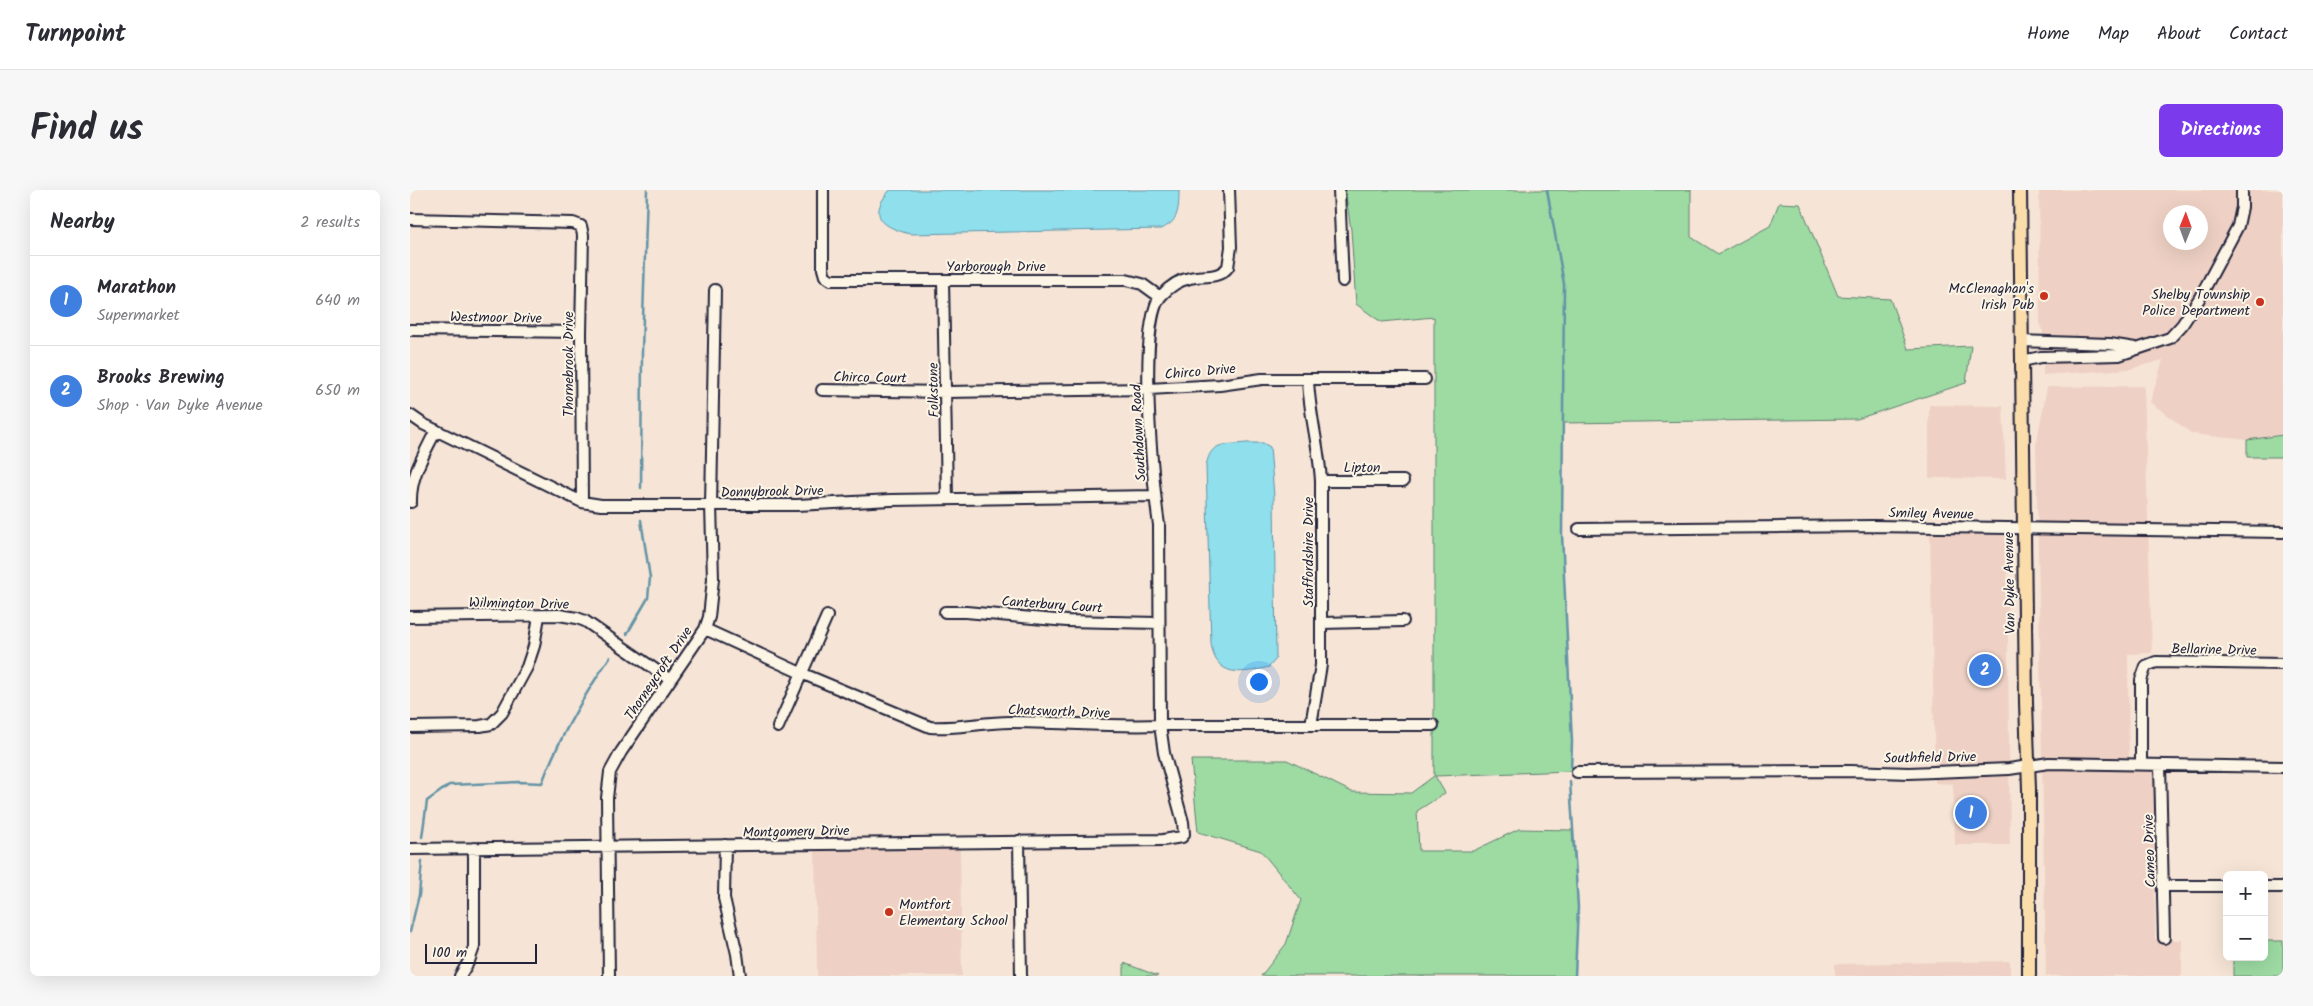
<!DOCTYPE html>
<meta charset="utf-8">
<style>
body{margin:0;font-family:Kalam,sans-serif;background:#f7f7f7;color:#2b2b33}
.controls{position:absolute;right:15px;bottom:15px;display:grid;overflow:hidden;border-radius:8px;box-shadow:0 5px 20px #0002}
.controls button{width:45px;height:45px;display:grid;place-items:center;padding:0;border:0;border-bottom:1px solid #e1e1e2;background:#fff;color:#2b2b33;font:25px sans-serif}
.compass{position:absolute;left:1753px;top:15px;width:45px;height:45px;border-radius:50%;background:#fff;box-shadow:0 5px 20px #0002;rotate:1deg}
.scale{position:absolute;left:15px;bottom:12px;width:112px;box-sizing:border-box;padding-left:5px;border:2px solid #22223b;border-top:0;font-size:14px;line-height:18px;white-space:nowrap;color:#22223b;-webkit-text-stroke:4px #fcf5e5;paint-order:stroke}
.you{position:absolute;left:848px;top:491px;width:18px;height:18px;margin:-12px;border:4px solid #fff;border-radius:50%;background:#1a73e8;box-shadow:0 0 0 8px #1a73e833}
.badge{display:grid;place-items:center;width:32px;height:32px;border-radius:50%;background:#7c3aed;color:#fff;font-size:16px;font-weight:700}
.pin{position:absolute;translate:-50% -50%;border:2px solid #fff;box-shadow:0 1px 5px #0006}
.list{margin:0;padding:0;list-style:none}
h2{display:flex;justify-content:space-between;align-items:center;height:65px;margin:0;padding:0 20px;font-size:21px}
h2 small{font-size:16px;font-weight:400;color:#7c7c81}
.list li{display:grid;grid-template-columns:32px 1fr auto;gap:15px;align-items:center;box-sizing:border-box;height:90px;padding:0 20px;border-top:1px solid #e1e1e2}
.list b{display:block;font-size:19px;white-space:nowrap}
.list p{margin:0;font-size:16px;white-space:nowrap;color:#7c7c81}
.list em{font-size:16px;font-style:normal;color:#7c7c81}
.map{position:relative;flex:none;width:1873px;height:786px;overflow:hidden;border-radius:8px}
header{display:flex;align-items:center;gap:30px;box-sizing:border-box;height:70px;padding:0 25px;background:#fff;border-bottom:1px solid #e1e1e2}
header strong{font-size:24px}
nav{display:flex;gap:28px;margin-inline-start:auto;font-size:18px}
.intro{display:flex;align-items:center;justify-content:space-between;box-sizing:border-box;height:120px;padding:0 30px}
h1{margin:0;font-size:35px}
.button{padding:12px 22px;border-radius:8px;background:#7c3aed;color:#fff;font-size:18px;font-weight:700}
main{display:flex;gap:30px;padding:0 30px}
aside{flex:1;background:#fff;border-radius:8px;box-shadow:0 5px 20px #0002}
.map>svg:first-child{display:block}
.built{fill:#eed1c4;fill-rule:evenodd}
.green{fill:#9ddba3;stroke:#607e6f}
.water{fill:#90dfed;stroke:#6493a6}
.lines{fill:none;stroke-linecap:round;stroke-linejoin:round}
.stream{stroke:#6493a6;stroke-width:2.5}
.minor-casing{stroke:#22223b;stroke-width:14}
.major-casing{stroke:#22223b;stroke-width:16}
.minor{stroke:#fcf5e5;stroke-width:10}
.major{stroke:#faddab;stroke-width:12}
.poi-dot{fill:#c8321e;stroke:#fcf5e5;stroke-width:2}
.labels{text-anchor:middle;stroke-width:4;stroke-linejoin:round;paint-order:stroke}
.street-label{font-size:14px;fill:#22223b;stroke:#fcf5e5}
.poi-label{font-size:14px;fill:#22223b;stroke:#fcf5e5;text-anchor:end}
</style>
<header>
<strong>Turnpoint</strong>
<nav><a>Home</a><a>Map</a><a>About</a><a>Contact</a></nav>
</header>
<div class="intro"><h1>Find us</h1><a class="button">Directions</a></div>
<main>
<aside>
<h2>Nearby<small>2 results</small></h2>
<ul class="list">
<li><span class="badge" style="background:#3f7fe0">1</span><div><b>Marathon</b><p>Supermarket</p></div><em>640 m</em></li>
<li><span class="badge" style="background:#3f7fe0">2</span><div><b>Brooks Brewing</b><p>Shop · Van Dyke Avenue</p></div><em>650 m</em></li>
</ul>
</aside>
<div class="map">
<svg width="1873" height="786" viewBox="0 0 1873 786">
<rect width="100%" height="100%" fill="#f6e5d6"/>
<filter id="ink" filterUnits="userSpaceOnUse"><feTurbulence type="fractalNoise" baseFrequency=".02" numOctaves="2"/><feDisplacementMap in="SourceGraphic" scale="10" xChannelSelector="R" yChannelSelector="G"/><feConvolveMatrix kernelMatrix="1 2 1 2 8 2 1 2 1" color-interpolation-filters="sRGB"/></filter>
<g filter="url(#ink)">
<!-- built -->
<path class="built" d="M1629 0H1873V245L1837 250 1782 244 1740 212 1753 170 1720 179 1633 185V141L1630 136ZM1760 22H1790V52H1760Z
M1734 196 1742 463 1718 464 1719 581 1744 582 1745 749 1772 750V786H1636L1626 255 1637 197Z
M1519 215 1593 216 1596 289 1519 288Z
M1520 344 1597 345 1600 655H1545L1543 594 1525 593Z
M405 658H550L552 786H407Z
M1600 771V786H1425V774Z"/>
<!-- green -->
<path class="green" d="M935 0H1281V47L1308 64 1360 36 1369 13 1390 14 1428 106 1480 109 1498 159 1561 156 1556 193 1447 229 1153 233 1152 344 1162 551 1161 581 1025 586 1035 603 1007 621 1009 661H1063L1109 639 1162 640 1168 717 1165 786H851L876 754 891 710 851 661 788 642 781 570H877L942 602 1001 603 1024 586V127L971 132 946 114 941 40Z
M1873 245V267H1837V250Z
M1854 751H1873V786H1823V767H1854Z
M714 773 748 786H714Z"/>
<!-- water -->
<path class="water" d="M480 0H769C769 18 769 33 750 39L500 44C472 37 457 26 480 0Z
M836 253H853L860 257 864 306 866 469 859 477C832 484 806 488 801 454L796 276C801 250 814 256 836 253Z"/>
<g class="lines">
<!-- stream -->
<path class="stream" d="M1137 0 1154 94 1152 344 1162 552 1161 581
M231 298 232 161 237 0
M217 444 238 408 240 388 231 330
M1160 592 1168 717 1165 786
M12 647 17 611 39 595 109 592 132 593C149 548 173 507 200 467
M0 742 9 705 12 671"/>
<defs>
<path id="minor" d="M413 0V79L415 86 421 90H716L732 94 750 107
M929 0 933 91
M0 29 163 33 171 36 173 45 171 142 172 312
M533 90 537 309
M0 140 171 142
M1611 151 1700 154 1725 158
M1612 171 1631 167 1709 165 1760 148 1772 135 1789 109 1828 36 1832 17V0
M898 189C899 223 909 256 911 291V475L901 535
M412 200 537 202 739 199 810 195 852 189H1015
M0 225 13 234 172 312 191 315H387L481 310 745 306
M911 291H993
M1 312C0 286 15 263 26 240
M1169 339 1463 336 1873 342
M535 422H556L657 431 748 433
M0 427 149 425 167 428 175 431 259 489
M912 433 993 431
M295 439 391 483 520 537C546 539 573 532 600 532 650 532 699 537 750 535H1023
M0 537 70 536 81 534 92 523 117 477 124 456 129 426
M368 537 417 426
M1731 574V490L1736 476 1746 472 1873 474
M1750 575 1754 748
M1167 582 1440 581 1499 583 1599 579 1639 573 1873 577
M609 651 611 786
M315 655 314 708 327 764 330 786
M0 659 753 650 772 647 774 644 773 632 754 563 750 535 749 335C743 296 727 133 751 106 758 98 769 90 780 88 793 85 809 89 818 77L821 57 819 0
M1754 696H1817
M1854 697H1873
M50 786 59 771 64 757V658
M199 786 197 608 200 582 211 562 295 439 299 427 303 389 301 315 305 100"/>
<path id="major" d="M1610 0 1616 513 1619 599V786"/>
</defs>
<!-- minor casing -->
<use href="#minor" class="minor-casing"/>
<!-- major casing -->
<use href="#major" class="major-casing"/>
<!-- minor -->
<use href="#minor" class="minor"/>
<!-- major -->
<use href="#major" class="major"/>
</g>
</g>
<!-- markers -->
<g class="poi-dot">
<circle cx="1634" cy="106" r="5"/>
<circle cx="1850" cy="112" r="5"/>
<circle cx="479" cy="722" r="5"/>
</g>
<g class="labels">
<!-- street labels -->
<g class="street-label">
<text x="586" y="81">Yarborough Drive</text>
<text transform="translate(86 127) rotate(1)" y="5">Westmoor Drive</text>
<text transform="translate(158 174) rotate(-90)" y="5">Thornebrook Drive</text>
<text transform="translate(790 181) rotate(-5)" y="5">Chirco Drive</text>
<text transform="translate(460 187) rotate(1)" y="5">Chirco Court</text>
<text transform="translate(523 200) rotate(-91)" y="5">Folkstone</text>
<text transform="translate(728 243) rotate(-93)" y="5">Southdown Road</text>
<text x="952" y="282">Lipton</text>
<text transform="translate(362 301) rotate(-1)" y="5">Donnybrook Drive</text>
<text transform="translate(1521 323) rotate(1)" y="5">Smiley Avenue</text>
<text transform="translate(898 362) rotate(-90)" y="5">Staffordshire Drive</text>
<text transform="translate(1599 393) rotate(-91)" y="5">Van Dyke Avenue</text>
<text transform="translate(109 413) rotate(1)" y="5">Wilmington Drive</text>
<text transform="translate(642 414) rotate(4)" y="5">Canterbury Court</text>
<text transform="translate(1804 459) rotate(1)" y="5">Bellarine Drive</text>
<text transform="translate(248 483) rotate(-56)" y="5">Thorneycroft Drive</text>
<text transform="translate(649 521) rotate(2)" y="5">Chatsworth Drive</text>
<text transform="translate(1520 567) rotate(-1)" y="5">Southfield Drive</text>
<text transform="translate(386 641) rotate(-1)" y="5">Montgomery Drive</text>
<text transform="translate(1739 661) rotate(-92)" y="5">Cameo Drive</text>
</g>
<!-- poi labels -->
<g class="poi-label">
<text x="1624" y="103">McClenaghan's<tspan x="1624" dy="16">Irish Pub</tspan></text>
<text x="1840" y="109">Shelby Township<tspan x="1840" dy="16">Police Department</tspan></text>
<text x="489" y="719" text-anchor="start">Montfort<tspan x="489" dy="16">Elementary School</tspan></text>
</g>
</g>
</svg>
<div class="controls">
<button>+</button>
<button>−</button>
</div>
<svg class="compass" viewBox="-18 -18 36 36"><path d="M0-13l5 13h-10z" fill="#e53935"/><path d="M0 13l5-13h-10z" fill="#7c7c81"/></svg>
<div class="scale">100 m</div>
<div class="you"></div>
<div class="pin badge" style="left:1561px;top:623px;background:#3f7fe0">1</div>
<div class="pin badge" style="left:1575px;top:480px;background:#3f7fe0">2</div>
</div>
</main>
